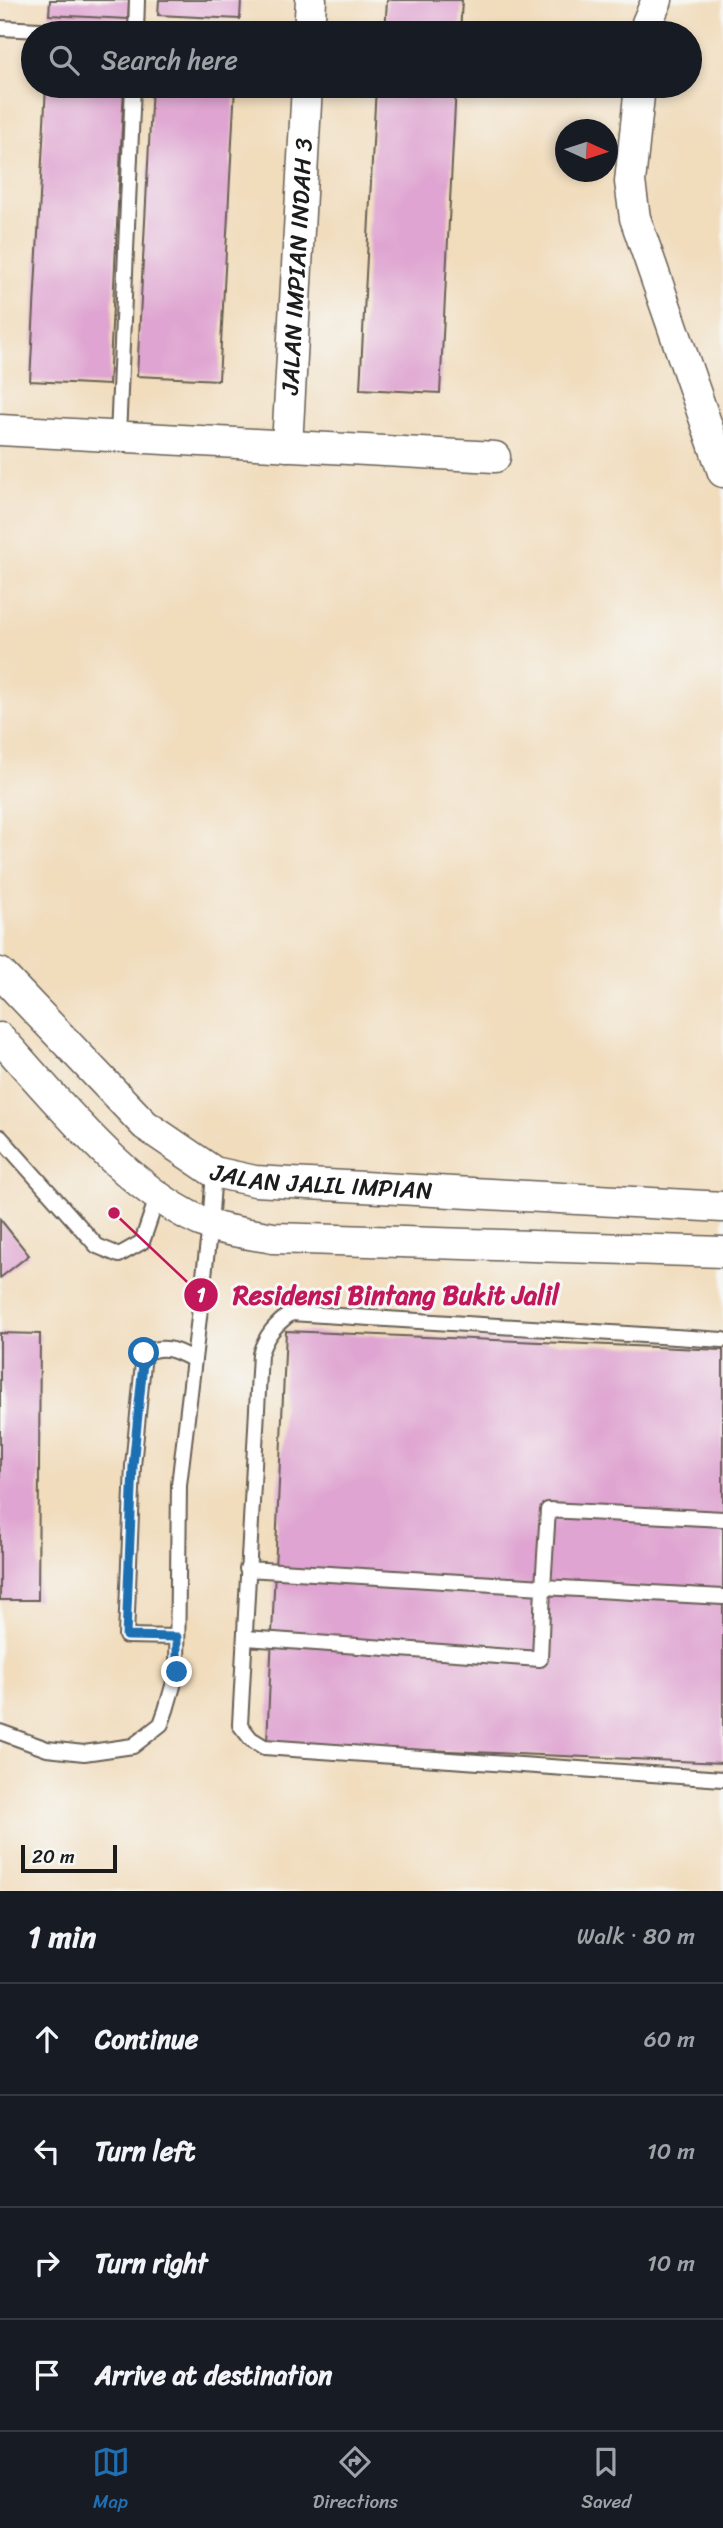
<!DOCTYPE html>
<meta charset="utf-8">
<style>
body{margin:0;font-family:Sriracha,sans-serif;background:#242831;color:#f1f3f6}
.compass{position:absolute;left:555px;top:119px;width:63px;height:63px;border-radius:50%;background:#171b24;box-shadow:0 4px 10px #0003;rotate:93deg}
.scale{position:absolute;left:21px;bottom:18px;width:96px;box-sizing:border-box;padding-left:7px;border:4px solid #1c1c1c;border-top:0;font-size:19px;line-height:24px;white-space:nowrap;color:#1c1c1c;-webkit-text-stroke:5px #f6f6f2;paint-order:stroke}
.stop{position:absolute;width:21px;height:21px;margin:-16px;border:5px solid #1f6fb2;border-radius:50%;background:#fff}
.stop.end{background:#1f6fb2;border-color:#fff;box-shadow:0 2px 7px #0008}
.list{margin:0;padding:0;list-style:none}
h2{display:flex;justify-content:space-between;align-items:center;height:91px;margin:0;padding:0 28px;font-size:30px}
h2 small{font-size:23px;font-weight:400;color:#9ea1a6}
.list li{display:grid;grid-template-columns:46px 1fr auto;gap:21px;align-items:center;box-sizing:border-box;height:112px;padding:0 28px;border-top:2px solid #363941}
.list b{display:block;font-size:26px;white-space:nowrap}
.list em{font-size:23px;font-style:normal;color:#9ea1a6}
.icon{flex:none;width:38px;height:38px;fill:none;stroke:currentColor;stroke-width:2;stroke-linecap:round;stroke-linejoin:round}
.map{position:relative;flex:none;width:723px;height:1891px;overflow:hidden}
.search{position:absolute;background:#171b24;box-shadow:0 4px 10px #0003;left:21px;right:21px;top:21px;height:77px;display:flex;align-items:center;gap:18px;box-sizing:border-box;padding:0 24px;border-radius:38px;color:#9ea1a6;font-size:26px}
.sheet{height:539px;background:#171b24}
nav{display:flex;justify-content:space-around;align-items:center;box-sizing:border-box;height:98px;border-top:2px solid #363941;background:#171b24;font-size:19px;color:#9ea1a6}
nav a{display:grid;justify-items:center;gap:4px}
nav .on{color:#1f6fb2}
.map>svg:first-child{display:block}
.building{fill:#dfa4d1}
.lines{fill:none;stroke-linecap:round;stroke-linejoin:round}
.lane-casing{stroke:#675f54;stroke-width:18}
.street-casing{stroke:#675f54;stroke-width:33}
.lane{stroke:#fff;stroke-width:14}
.street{stroke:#fff;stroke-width:30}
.route{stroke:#1f6fb2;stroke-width:9}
.labels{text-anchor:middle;stroke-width:6;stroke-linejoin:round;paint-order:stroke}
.street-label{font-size:24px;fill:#1c1c1c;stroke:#f6f6f2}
.leader{fill:none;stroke:#c2185b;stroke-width:2.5}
.callout-dot{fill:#c2185b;stroke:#f6f6f2;stroke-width:2.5}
.mark-label{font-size:21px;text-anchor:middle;font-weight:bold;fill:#fff}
.callout-label{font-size:26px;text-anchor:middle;font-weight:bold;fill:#c2185b;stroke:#f6f6f2;stroke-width:6;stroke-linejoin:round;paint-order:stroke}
</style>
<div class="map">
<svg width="723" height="1891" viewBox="0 0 723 1891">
<rect width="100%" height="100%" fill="#f6f6f2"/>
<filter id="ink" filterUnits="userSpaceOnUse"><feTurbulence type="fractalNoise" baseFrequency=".0143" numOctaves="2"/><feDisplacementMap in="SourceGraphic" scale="14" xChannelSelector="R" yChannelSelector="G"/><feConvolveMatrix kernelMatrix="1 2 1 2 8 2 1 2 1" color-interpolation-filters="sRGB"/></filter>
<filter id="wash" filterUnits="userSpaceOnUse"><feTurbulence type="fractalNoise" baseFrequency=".00686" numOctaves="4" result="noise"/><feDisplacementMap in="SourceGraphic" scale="28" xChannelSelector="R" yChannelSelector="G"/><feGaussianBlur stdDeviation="1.57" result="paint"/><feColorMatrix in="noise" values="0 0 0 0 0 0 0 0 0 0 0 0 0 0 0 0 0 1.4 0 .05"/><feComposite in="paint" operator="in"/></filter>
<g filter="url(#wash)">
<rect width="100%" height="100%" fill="#f1dcbc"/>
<g id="blocks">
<!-- building -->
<path class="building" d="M50 0H129L128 19 49 15Z
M159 0H241L240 19 158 15Z
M387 0H462L460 33H385Z
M46 86H124L109 385 30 381Z
M152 86H235L219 380 137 376Z
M376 86H456L440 393 360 389Z
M0 1219 29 1255 0 1278Z
M286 1331 723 1350V1763L267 1743Z
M0 1333 40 1334 38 1600H0Z"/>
</g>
</g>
<g filter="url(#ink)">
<use href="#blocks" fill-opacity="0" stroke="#675f54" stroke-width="2"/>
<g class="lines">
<defs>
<path id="lane" d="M0 28 99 33
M136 33 137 0
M118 437 133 86
M0 1137 97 1246 119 1255 142 1242 157 1198
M723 1340 291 1313C275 1325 266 1335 260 1354L240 1725 251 1739 264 1747 723 1779
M723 1519 548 1510 543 1587 723 1597
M177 1637 126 1636 133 1466 144 1353C164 1344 176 1350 194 1360
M246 1638 540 1659 543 1587 247 1569
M0 1732 47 1749 84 1753 133 1746 161 1724 166 1710 177 1672 179 1485 210 1225 214 1172"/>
<g id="street">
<path d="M309 33 311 0"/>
<path d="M646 33 647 23 657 0"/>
<path d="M640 86 630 182 635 218 723 472"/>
<path d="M0 430 495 457"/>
<path id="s1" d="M287 446 307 86"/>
<path id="s2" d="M0 973 145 1125 214 1172 255 1181 723 1207"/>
<path d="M0 1038C55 1098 133 1197 210 1225 229 1232 253 1234 273 1238L723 1252"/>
</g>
</defs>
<!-- lane casing -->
<use href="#lane" class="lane-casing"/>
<!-- street casing -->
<use href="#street" class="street-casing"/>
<!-- lane -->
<use href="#lane" class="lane"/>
<!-- street -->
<use href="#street" class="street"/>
</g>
</g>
<g class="lines" filter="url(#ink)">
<!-- route -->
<path class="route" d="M144 1353 133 1466 126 1636 177 1637V1672"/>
</g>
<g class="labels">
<!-- street labels -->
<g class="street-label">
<text dy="8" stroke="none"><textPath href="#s1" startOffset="180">JALAN IMPIAN INDAH 3</textPath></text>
<text dy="8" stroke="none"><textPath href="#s2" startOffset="402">JALAN JALIL IMPIAN</textPath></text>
</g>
</g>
<!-- callouts -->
<path class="leader" d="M114 1213L201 1295"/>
<g class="callout-dot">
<circle cx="114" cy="1213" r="7"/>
<circle cx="201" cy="1295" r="18"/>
</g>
<g class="mark-label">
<text x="201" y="1302">1</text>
</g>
<g class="callout-label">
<text x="396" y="1304">Residensi Bintang Bukit Jalil</text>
</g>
</svg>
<svg class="compass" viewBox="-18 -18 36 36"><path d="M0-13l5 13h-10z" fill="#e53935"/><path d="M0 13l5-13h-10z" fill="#9ea1a6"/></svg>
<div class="scale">20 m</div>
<div class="stop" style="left:144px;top:1353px"></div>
<div class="stop end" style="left:177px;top:1672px"></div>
<div class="search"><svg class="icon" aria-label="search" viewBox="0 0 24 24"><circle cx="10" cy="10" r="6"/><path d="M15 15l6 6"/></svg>Search here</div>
</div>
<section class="sheet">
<h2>1 min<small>Walk · 80 m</small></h2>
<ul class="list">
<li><svg class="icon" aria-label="ahead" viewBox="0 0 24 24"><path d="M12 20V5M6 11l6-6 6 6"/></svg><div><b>Continue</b></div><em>60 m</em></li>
<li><svg class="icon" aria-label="left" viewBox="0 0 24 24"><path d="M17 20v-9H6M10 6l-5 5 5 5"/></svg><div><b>Turn left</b></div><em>10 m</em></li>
<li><svg class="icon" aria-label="right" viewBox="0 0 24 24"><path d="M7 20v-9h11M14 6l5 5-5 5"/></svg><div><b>Turn right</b></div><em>10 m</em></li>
<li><svg class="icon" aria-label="arrive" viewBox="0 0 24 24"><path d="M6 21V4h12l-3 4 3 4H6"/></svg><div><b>Arrive at destination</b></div></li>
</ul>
</section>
<nav>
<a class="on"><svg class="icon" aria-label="map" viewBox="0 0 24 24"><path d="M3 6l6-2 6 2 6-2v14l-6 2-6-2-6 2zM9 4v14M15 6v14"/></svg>Map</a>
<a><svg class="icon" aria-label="directions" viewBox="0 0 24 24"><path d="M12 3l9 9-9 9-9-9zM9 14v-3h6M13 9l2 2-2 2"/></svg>Directions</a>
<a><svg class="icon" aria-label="saved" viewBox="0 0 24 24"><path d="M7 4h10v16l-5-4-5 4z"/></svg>Saved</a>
</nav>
